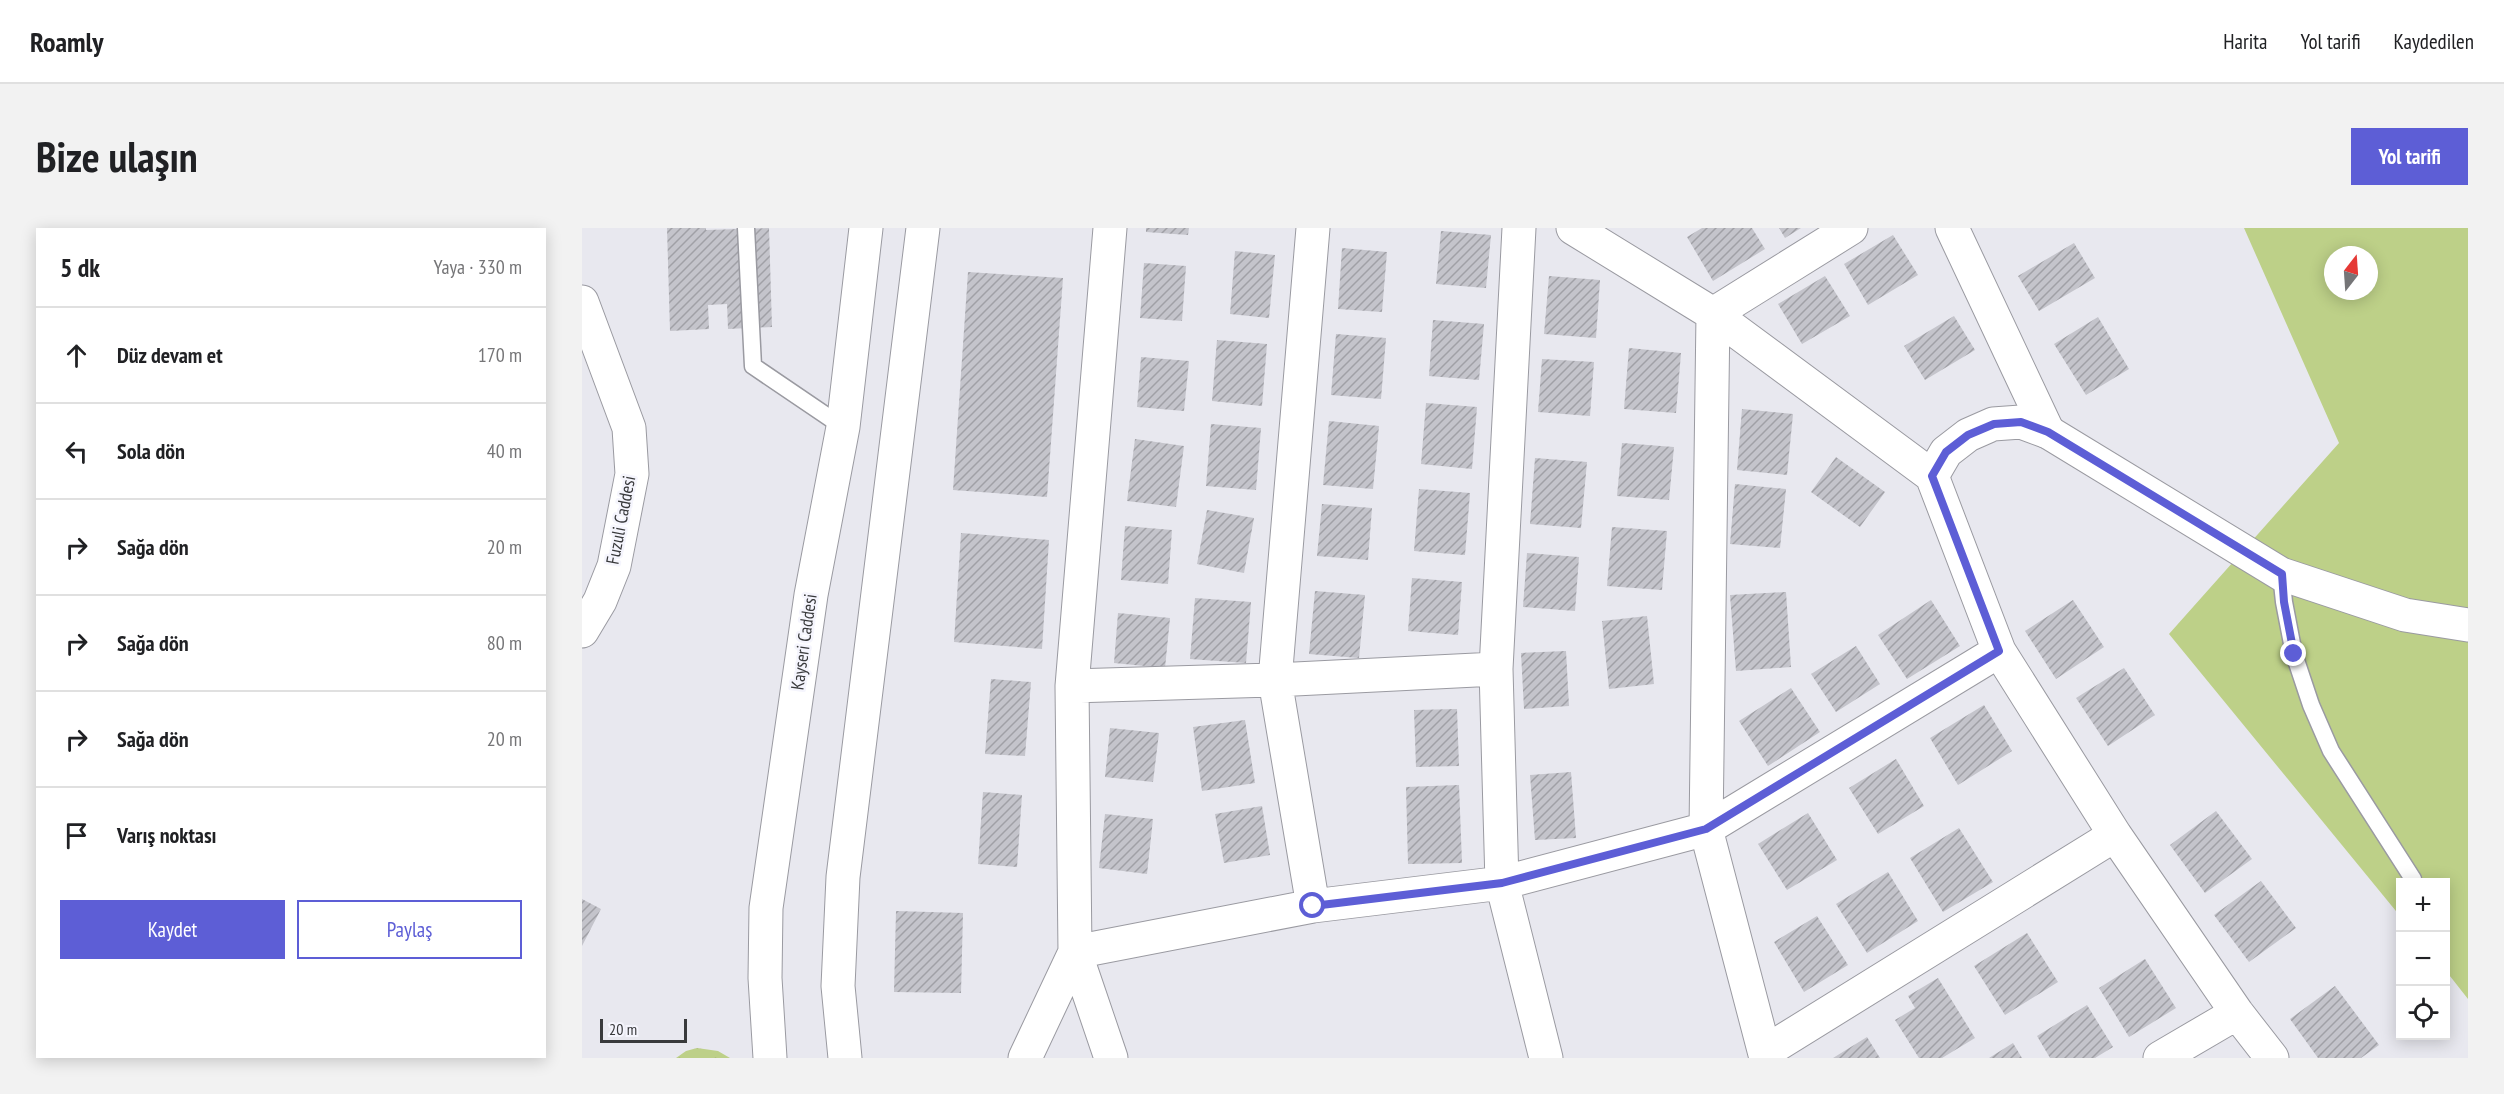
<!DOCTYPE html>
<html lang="tr">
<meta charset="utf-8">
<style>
body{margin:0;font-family:"PT Sans Narrow",sans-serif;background:#f2f2f2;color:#202124}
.controls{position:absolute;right:18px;bottom:18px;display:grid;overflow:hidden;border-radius:0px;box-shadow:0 3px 15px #0003}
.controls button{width:54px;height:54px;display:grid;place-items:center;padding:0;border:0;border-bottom:2px solid #e0e0e0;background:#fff;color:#202124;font:30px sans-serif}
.compass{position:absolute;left:1742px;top:18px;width:54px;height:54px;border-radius:50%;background:#fff;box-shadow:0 3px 15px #0003;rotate:17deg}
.scale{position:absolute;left:18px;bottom:15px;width:87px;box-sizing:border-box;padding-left:6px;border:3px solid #393a3c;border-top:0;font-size:16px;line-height:21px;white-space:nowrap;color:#393a3c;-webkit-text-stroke:4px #f5f5fd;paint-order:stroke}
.stop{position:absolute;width:18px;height:18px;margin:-14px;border:4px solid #5d5ed6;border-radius:50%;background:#fff}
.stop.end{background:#5d5ed6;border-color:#fff;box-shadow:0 2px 6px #0008}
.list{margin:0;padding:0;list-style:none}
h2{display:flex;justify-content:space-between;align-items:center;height:78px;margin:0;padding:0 24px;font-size:26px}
h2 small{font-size:20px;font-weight:400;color:#757577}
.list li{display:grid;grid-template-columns:39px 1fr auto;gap:18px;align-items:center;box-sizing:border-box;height:96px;padding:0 24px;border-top:2px solid #e0e0e0}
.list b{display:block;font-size:22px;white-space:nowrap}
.list em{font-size:20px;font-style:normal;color:#757577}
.actions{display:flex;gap:12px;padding:18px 24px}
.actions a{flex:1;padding:14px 0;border:2px solid #5d5ed6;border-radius:0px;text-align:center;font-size:21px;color:#5d5ed6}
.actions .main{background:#5d5ed6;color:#fff}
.icon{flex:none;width:33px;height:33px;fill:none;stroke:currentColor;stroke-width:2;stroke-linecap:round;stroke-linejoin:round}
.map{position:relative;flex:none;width:1886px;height:830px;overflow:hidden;border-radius:0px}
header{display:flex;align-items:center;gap:36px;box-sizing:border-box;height:84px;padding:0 30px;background:#fff;border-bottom:2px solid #e0e0e0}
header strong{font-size:28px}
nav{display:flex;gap:33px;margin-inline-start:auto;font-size:21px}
.intro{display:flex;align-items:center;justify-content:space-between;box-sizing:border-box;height:144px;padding:0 36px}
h1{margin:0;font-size:42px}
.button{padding:15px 27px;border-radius:0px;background:#5d5ed6;color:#fff;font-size:21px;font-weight:700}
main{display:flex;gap:36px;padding:0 36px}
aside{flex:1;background:#fff;border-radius:0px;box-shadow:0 3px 15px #0003}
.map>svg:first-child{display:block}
.grass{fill:#bdd088;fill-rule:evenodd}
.park{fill:url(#park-tufts)}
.building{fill:url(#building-hatch)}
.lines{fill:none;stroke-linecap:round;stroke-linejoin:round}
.service-casing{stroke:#9a9aa1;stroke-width:19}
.minor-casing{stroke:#9a9aa1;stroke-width:35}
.tertiary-casing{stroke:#9a9aa1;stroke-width:35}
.primary-casing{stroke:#9a9aa1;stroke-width:35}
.service{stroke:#fff;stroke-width:16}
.minor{stroke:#fff;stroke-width:33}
.tertiary{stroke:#fff;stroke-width:33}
.primary{stroke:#fff;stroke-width:33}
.route{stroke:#5d5ed6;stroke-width:8}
.labels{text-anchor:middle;stroke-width:5;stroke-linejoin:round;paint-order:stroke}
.street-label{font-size:18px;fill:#393a3c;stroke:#f5f5fd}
</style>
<header>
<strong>Roamly</strong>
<nav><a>Harita</a><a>Yol tarifi</a><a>Kaydedilen</a></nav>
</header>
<div class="intro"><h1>Bize ulaşın</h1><a class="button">Yol tarifi</a></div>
<main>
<aside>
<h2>5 dk<small>Yaya · 330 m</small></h2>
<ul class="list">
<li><svg class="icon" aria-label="ahead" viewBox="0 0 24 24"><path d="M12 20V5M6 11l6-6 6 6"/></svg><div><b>Düz devam et</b></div><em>170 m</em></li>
<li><svg class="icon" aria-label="left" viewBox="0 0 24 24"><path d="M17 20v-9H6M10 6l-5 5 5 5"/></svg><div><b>Sola dön</b></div><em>40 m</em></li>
<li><svg class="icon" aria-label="right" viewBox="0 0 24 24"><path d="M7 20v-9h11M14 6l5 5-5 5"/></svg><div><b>Sağa dön</b></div><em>20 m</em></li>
<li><svg class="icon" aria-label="right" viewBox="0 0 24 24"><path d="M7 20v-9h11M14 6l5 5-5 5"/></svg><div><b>Sağa dön</b></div><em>80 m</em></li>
<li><svg class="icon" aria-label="right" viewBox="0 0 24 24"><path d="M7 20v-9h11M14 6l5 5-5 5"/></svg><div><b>Sağa dön</b></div><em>20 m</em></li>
<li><svg class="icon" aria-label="arrive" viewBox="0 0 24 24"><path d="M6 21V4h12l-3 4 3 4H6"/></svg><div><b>Varış noktası</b></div></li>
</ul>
<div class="actions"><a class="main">Kaydet</a><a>Paylaş</a></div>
</aside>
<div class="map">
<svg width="1886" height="830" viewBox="0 0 1886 830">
<defs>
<pattern id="park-tufts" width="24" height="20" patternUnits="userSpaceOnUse" patternTransform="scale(1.5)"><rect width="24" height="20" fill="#bdd088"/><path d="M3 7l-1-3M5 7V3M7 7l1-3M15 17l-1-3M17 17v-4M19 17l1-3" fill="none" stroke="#a3b376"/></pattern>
<pattern id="building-hatch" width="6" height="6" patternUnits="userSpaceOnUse" patternTransform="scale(1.5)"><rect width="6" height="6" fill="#c4c4cb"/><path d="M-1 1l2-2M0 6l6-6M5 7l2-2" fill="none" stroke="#a0a0a6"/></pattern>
</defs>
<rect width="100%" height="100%" fill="#e8e8ef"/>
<!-- grass -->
<path class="grass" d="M1662 0H1886V771L1864 743V654H1818V688L1587 406 1757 215ZM1751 27H1787V63H1751Z"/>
<!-- park -->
<path class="park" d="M115 820 136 823 148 830H94L104 823Z"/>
<!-- building -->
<path class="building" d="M85 0H124V2L187 0 190 99 146 101 145 76 126 77 127 101 88 103Z
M564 0H607L606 7 564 4Z
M1120 0H1170L1183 21 1131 53 1105 9Z
M1197 0H1219L1203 10Z
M859 3 909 7 904 60 854 56Z
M1311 7 1336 47 1286 77 1262 36Z
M1492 15 1513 50 1457 83 1436 48Z
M760 20 805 24 800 84 756 81Z
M653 23 693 27 687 90 648 86Z
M562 35 604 38 600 93 558 90Z
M386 44 481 50 465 269 371 262Z
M967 48 1018 52 1014 110 962 106Z
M1243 48 1268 88 1220 116 1196 76Z
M1372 88 1393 122 1343 152 1322 118Z
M1516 89 1547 141 1504 167 1472 116Z
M851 92 902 96 897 152 847 148Z
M754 106 804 110 799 171 749 167Z
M635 112 685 116 680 178 630 173Z
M1047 120 1099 125 1094 185 1042 181Z
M559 129 607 133 602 183 555 179Z
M960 131 1012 134 1008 188 956 184Z
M844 175 895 179 890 241 839 236Z
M1160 181 1211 186 1205 247 1155 242Z
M747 193 797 198 791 261 741 257Z
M629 196 679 200 674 262 624 258Z
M553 211 602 218 594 279 545 273Z
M1040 215 1092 219 1087 272 1035 268Z
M1254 229 1303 264 1278 299 1229 264Z
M953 230 1005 234 999 300 948 296Z
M1153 256 1204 261 1198 320 1148 316Z
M837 261 888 265 883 327 832 323Z
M740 276 790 280 786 332 735 328Z
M625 282 672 290 662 345 615 336Z
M543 298 590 302 586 356 539 352Z
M1030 299 1085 303 1080 362 1025 358Z
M379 305 467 312 460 421 372 414Z
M945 325 997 329 993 383 941 379Z
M830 350 880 354 876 407 826 403Z
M733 363 783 367 777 430 727 426Z
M1204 364 1209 439 1154 443 1148 367Z
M613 370 669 374 664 435 608 431Z
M1349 372 1378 418 1325 451 1296 407Z
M1491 372 1522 419 1474 451 1443 403Z
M536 385 588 390 583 440 532 435Z
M1065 388 1072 456 1027 461 1020 393Z
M1274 418 1298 456 1254 484 1229 446Z
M984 423 987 478 942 481 939 425Z
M1542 440 1573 487 1526 518 1494 470Z
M409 451 449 454 443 528 403 526Z
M1209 460 1238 504 1186 538 1157 493Z
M1402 477 1430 523 1376 557 1348 510Z
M875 481 877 538 834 539 832 482Z
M663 492 673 555 620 563 611 499Z
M528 500 577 505 571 554 523 549Z
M1314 531 1342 578 1296 606 1267 560Z
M989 544 994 610 953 612 948 547Z
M877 557 880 635 826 636 824 559Z
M401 564 440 567 435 639 396 636Z
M680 578 688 627 642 635 633 586Z
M1634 583 1670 631 1623 665 1588 617Z
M1226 585 1255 632 1205 662 1176 616Z
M523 586 571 591 565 646 517 640Z
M1377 600 1411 654 1361 684 1328 630Z
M1306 644 1336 693 1285 725 1254 676Z
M1679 653 1714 700 1667 734 1632 687Z
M0 671 19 681 0 718Z
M314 683 381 685 379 765 312 764Z
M1235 688 1266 737 1222 764 1192 714Z
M1445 705 1476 754 1423 787 1392 738Z
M1563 731 1594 780 1547 809 1517 760Z
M1356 750 1393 810 1360 830H1337L1313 792 1333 780 1326 768Z
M1753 758 1797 817 1779 830H1736L1708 791Z
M1505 777 1531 819 1513 830H1468L1455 808Z
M1285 809 1298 830H1251Z
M1431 815 1440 830H1407Z"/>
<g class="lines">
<defs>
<path id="service" d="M164 0 171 138 261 199
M1699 346 1702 374 1712 426 1729 477 1749 523 1831 651"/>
<path id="minor" d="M528 0 490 458 693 452 914 441 937 0
M991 0 1131 86 1350 248 1417 423 1533 607 1655 785 1690 830
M1370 0 1466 204
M0 74 47 200 50 246 32 338 18 373 0 403
M1131 86 1124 601 1184 830
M1131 86 1269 0
M914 441 920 655 964 830
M490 458 493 724 731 678 920 655 1124 601 1417 423
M731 678 693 452 731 0
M493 724 529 830
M1183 824 1533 607
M443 830 493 724
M1578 830 1655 785"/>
<path id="tertiary" d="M1350 248 1364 224 1386 207 1411 196 1439 194 1466 204 1699 346 1823 387 1886 397"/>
<path id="primary" d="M188 830 183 750 184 680 229 367 261 199 284 0
M263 830 256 758 261 649 341 0"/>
</defs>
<!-- service casing -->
<use href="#service" class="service-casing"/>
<!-- minor casing -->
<use href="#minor" class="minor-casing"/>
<!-- tertiary casing -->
<use href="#tertiary" class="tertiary-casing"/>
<!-- primary casing -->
<use href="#primary" class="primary-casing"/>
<!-- service -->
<use href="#service" class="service"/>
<!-- minor -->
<use href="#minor" class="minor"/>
<!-- tertiary -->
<use href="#tertiary" class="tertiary"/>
<!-- primary -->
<use href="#primary" class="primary"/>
</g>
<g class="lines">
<!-- route -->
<path class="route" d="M731 678 920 655 1124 601 1417 423 1350 248 1364 224 1386 207 1412 196 1439 194 1466 204 1700 346 1702 374 1712 426"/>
</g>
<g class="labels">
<!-- street labels -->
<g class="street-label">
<text transform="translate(39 292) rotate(-79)" y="6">Fuzuli Caddesi</text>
<text transform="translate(222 414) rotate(-82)" y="6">Kayseri Caddesi</text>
</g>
</g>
</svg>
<div class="controls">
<button>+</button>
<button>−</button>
<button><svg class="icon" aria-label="locate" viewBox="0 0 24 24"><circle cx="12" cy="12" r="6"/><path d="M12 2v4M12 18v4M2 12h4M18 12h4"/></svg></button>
</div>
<svg class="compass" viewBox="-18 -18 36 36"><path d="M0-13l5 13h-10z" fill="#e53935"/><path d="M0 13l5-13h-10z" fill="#757577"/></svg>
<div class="scale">20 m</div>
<div class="stop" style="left:731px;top:678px"></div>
<div class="stop end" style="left:1712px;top:426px"></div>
</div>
</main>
